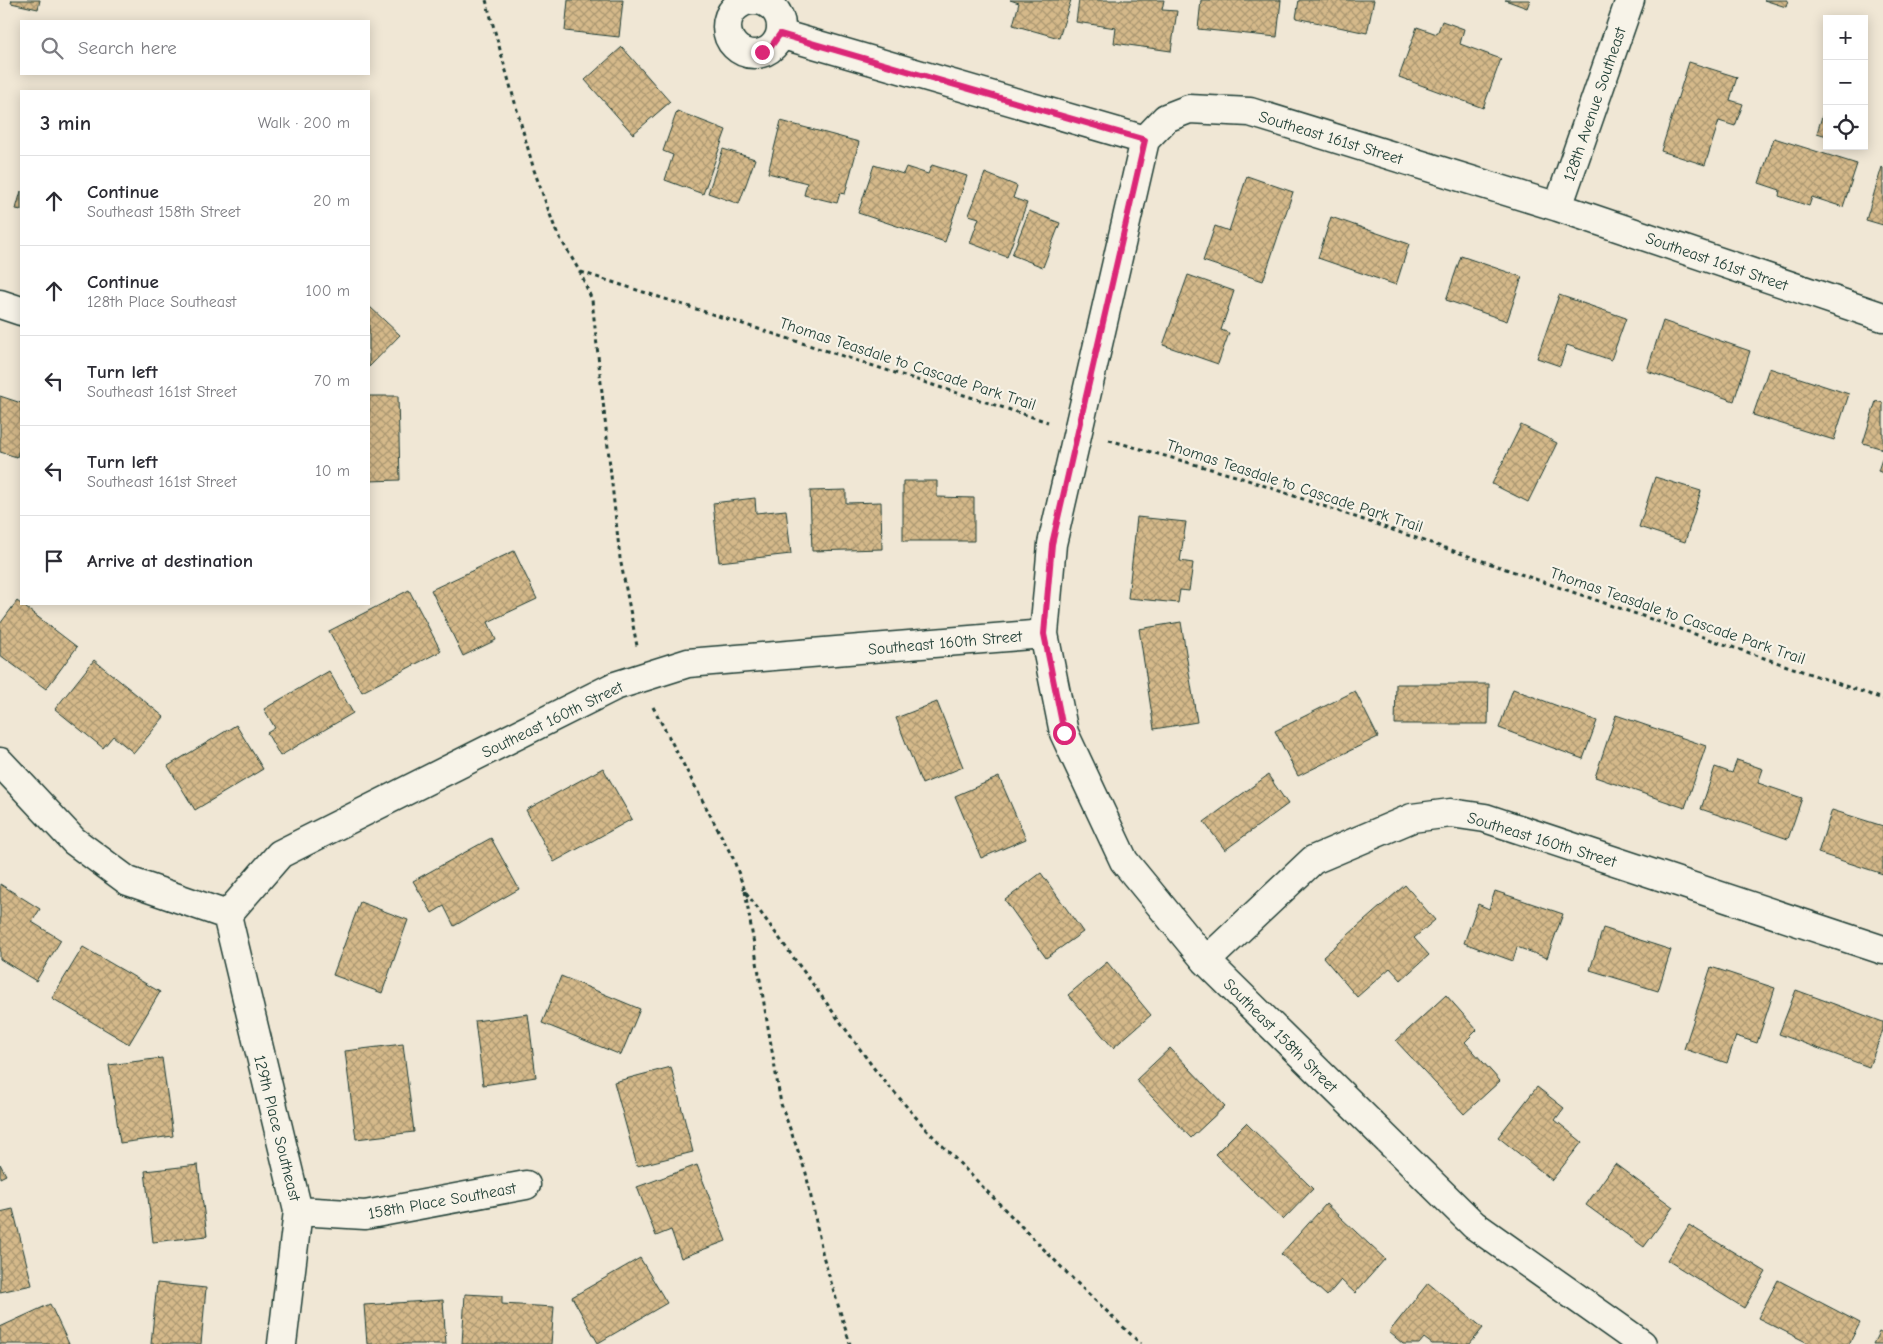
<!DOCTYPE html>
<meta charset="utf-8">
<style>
body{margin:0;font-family:"Comic Neue",sans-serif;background:#f2f2f3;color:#2b2b33}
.controls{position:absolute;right:15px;top:15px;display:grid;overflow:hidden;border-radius:0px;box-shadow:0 2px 12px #0003}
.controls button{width:45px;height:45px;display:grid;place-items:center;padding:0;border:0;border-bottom:1px solid #e1e1e2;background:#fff;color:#2b2b33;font:25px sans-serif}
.stop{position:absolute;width:15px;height:15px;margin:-11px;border:4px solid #db2777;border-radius:50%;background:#fff}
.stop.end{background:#db2777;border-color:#fff;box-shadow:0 1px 5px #0008}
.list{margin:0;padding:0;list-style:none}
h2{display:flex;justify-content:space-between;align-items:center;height:65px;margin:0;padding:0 20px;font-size:21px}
h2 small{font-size:16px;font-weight:400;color:#7c7c81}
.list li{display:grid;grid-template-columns:32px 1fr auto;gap:15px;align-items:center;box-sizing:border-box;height:90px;padding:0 20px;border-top:1px solid #e1e1e2}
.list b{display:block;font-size:19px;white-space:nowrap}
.list p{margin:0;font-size:16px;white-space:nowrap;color:#7c7c81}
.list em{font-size:16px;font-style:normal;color:#7c7c81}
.icon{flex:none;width:28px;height:28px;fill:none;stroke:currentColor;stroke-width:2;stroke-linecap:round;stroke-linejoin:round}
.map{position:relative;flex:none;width:1883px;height:1344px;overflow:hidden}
.search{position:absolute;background:#fff;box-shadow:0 2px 12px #0003;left:20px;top:20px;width:350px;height:55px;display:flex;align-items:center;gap:12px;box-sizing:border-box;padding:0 18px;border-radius:0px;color:#7c7c81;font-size:19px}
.panel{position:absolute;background:#fff;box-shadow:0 2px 12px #0003;left:20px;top:90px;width:350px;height:515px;border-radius:0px}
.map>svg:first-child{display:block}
.building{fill:url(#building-cross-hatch);stroke:#1f3d34}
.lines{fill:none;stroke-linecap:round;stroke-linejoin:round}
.street-casing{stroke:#1f3d34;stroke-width:31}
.path{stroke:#1f3d34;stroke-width:3;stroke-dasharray:4 4;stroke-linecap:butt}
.street{stroke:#f7f3e8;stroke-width:28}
.route{stroke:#db2777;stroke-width:6}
.labels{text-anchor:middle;stroke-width:4.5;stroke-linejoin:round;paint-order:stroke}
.street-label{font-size:16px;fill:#1f3d34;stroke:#f7f3e8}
</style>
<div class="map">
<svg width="1883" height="1344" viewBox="0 0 1883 1344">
<defs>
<pattern id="building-cross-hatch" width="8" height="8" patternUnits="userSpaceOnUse" patternTransform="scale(1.25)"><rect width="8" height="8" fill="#d5b98a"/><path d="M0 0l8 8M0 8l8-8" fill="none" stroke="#ac9872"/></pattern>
</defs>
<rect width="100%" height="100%" fill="#f0e7d5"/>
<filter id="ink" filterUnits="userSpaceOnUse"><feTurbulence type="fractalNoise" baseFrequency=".02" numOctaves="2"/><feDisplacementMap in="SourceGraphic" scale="10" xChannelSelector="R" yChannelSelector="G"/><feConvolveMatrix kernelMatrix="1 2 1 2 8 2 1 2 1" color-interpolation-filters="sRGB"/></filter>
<g filter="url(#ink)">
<!-- building -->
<path class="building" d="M12 0H40L38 9 11 3Z
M568 0H623L619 37 565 31Z
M1010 0H1071L1059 38 1013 25 1019 3Z
M1079 0H1164L1162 10 1177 11 1171 51 1114 43 1116 28 1076 22Z
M1201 0H1281L1277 37 1198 29Z
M1299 0H1374L1367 33 1296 18Z
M1505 0H1530L1527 8Z
M1764 0H1788L1786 7Z
M1442 21 1464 29 1460 44 1501 59 1483 108 1399 77 1417 27 1437 34Z
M622 47 670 102 633 134 585 80Z
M1689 62 1737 77 1730 100 1743 104 1735 126 1719 121 1705 165 1661 151Z
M1827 100V136L1817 133Z
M677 111 726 130 703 194 665 180 673 155 663 151Z
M781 121 859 142 845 194 840 193 837 203 804 195 807 183 768 173Z
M1774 138 1857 164 1843 207 1812 197 1809 206 1779 196 1780 190 1759 183Z
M723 149 755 159 739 204 708 193Z
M874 165 903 174 906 167 928 174 932 165 967 176 945 242 858 213Z
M1882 167 1883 168V225L1866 220Z
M985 173 1017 186 1013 198 1027 203 1007 257 970 243 979 218 969 215Z
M1247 176 1293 192 1263 281 1203 261 1215 226 1229 231Z
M21 191V210L16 209Z
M1029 211 1060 223 1043 267 1012 255Z
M1331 217 1409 244 1396 285 1318 258Z
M1461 256 1522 277 1507 321 1446 300Z
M1188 275 1234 291 1221 330 1229 333 1218 364 1163 345Z
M1559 295 1626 318 1611 360 1567 345 1560 366 1537 358Z
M369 306 400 335 369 367Z
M1663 321 1750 351 1734 401 1647 371Z
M1769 368 1849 394 1834 440 1753 415Z
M0 396 21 403V442L17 457 0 452Z
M369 396H398L400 480 369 481Z
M1876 401 1883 403V449L1863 443Z
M1521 425 1557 443 1528 502 1492 484Z
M1883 456V473L1878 471Z
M1655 477 1701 491 1685 542 1639 527Z
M903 481H937V497L974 498V541H903Z
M846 490V503L881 502 882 549 812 551 810 491Z
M755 498 756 513 786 510 791 554 719 562 713 503Z
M1137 517 1186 522 1180 561 1193 563 1189 591 1180 590 1178 603 1128 598Z
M514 551 537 599 488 622 496 640 463 656 431 590Z
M409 590 441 651 362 692 329 631Z
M17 601 77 647 46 689 0 655V624Z
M1181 622 1197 722 1154 729 1139 629Z
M94 660 164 717 134 753 113 736 103 748 55 709Z
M329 671 353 713 280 756 267 733 275 728 264 709Z
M1396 684H1489L1488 724H1395Z
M1513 689 1597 721 1583 759 1499 728Z
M1355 691 1378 737 1298 776 1275 731Z
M937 702 963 767 922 784 896 718Z
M1616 715 1706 746 1685 808 1595 777Z
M236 725 263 769 195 810 168 766Z
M1737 760 1763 769 1758 783 1802 798 1788 839 1701 809 1715 767 1732 773Z
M603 768 632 819 554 862 526 810Z
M1268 775 1288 804 1225 850 1204 822Z
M999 777 1026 839 981 858 955 796Z
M1832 810 1883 826V874L1818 853Z
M491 838 519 889 454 926 444 906 432 913 413 881Z
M1041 873 1083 932 1046 958 1005 900Z
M0 884 40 909 32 922 61 940 36 981 0 959Z
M1405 885 1435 920 1414 938 1429 955 1401 980 1390 968 1357 997 1323 957Z
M1495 891 1563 914 1547 958 1517 947 1513 961 1464 943 1478 904 1489 909Z
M360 902 408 920 382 993 333 975Z
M1603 928 1671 950 1658 991 1590 970Z
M83 947 160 992 129 1044 52 998Z
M1107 962 1151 1015 1113 1048 1068 995Z
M1711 967 1775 988 1757 1043 1736 1036 1727 1063 1684 1049Z
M561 976 640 1009 621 1055 542 1023Z
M1796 990 1883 1022V1030L1869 1067 1779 1034Z
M1446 995 1477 1030 1465 1042 1500 1081 1464 1114 1396 1041Z
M528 1014 536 1077 483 1085 475 1021Z
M403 1044 414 1132 356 1139 345 1051Z
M1170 1048 1225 1106 1191 1138 1136 1080Z
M162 1058 173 1136 120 1143 109 1065Z
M671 1067 693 1152 637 1166 614 1082Z
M1537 1087 1564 1108 1555 1120 1582 1142 1552 1180 1498 1137Z
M1246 1123 1313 1189 1283 1220 1215 1154Z
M0 1164 6 1175 0 1178Z
M1615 1164 1673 1207 1644 1247 1586 1205Z
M198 1165 207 1236 153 1242 145 1171Z
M697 1165 726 1241 681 1258 671 1230 656 1236 637 1187Z
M1326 1204 1385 1259 1355 1293 1341 1280 1327 1296 1281 1254Z
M13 1209 32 1285 0 1292V1212Z
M1689 1225 1766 1272 1744 1308 1667 1260Z
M640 1258 667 1303 598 1343 572 1297Z
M1778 1280 1860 1323 1849 1344H1810L1758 1318Z
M157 1283 206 1288 201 1344H151Z
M1428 1283 1483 1328 1470 1344H1432L1424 1338 1419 1344H1403L1389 1332Z
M465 1294 502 1296V1304L554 1307 551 1344H462Z
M443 1300 446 1344H367L364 1305Z
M50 1304 69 1344H0V1327Z
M1879 1332 1883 1334V1344H1873Z"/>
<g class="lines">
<defs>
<path id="street" d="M727 27a27 27 0 1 1 54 0a27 27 0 1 1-54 0Z
M780 34 1145 140 1166 118 1189 109 1250 112 1558 207 1883 317
M1145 140 1052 544 1044 634 1064 733 1124 861 1206 961 1474 1225 1642 1344
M1558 207 1630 0
M0 304 21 311
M0 762 74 841 128 881 227 915
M227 915 280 854 615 686 688 663 1044 634
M227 915 298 1211 282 1344
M1206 961 1313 860 1412 818 1451 813 1485 818 1883 950
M298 1211 365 1215 526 1185"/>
</defs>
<!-- street casing -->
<use href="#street" class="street-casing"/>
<!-- path -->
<path class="path" d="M486 0 534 170 556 231 580 272 592 300 620 558 637 646
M581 272 1048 422
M1109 440 1239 477 1883 699
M653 707 733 858 745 891 876 1071 926 1129 1073 1279 1141 1344
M745 891 781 1104 806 1173 823 1256 850 1344"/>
<!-- street -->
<use href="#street" class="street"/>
</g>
</g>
<g class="lines" filter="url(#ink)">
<!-- route -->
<path class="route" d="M762 52 770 48 780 34 1145 140 1052 544 1044 634 1064 733"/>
</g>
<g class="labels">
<!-- street labels -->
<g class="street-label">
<text transform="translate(1594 104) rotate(-71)" y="6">128th Avenue Southeast</text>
<text transform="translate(1331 137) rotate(17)" y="6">Southeast 161st Street</text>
<text transform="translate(1717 261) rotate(19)" y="6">Southeast 161st Street</text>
<text transform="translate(908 363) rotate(18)" y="6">Thomas Teasdale to Cascade Park Trail</text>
<text transform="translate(1295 485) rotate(18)" y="6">Thomas Teasdale to Cascade Park Trail</text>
<text transform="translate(1678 615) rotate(19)" y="6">Thomas Teasdale to Cascade Park Trail</text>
<text transform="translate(945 642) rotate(-5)" y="6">Southeast 160th Street</text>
<text transform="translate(552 719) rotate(-26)" y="6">Southeast 160th Street</text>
<text transform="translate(1542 839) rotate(17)" y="6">Southeast 160th Street</text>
<text transform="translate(1281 1035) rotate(45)" y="6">Southeast 158th Street</text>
<text transform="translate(278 1128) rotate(76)" y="6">129th Place Southeast</text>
<text transform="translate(442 1200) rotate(-10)" y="6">158th Place Southeast</text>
</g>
</g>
</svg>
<div class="controls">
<button>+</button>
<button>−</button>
<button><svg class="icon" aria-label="locate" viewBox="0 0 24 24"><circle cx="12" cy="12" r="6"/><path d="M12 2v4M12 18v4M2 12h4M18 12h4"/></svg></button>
</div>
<div class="stop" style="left:1064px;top:733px"></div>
<div class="stop end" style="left:762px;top:52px"></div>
<div class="search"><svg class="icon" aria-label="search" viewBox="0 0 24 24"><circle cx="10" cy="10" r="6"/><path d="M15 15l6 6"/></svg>Search here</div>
<section class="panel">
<h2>3 min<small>Walk · 200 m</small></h2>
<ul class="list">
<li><svg class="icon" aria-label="ahead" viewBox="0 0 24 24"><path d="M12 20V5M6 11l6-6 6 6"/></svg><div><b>Continue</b><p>Southeast 158th Street</p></div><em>20 m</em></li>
<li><svg class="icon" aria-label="ahead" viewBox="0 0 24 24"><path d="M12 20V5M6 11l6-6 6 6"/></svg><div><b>Continue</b><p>128th Place Southeast</p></div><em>100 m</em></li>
<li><svg class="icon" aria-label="left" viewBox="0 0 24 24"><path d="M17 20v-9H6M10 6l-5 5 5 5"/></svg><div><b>Turn left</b><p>Southeast 161st Street</p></div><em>70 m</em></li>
<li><svg class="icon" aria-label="left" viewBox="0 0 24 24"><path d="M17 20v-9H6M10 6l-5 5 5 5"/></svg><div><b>Turn left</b><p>Southeast 161st Street</p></div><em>10 m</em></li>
<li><svg class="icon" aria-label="arrive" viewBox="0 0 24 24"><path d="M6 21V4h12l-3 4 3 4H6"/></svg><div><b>Arrive at destination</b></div></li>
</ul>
</section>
</div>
